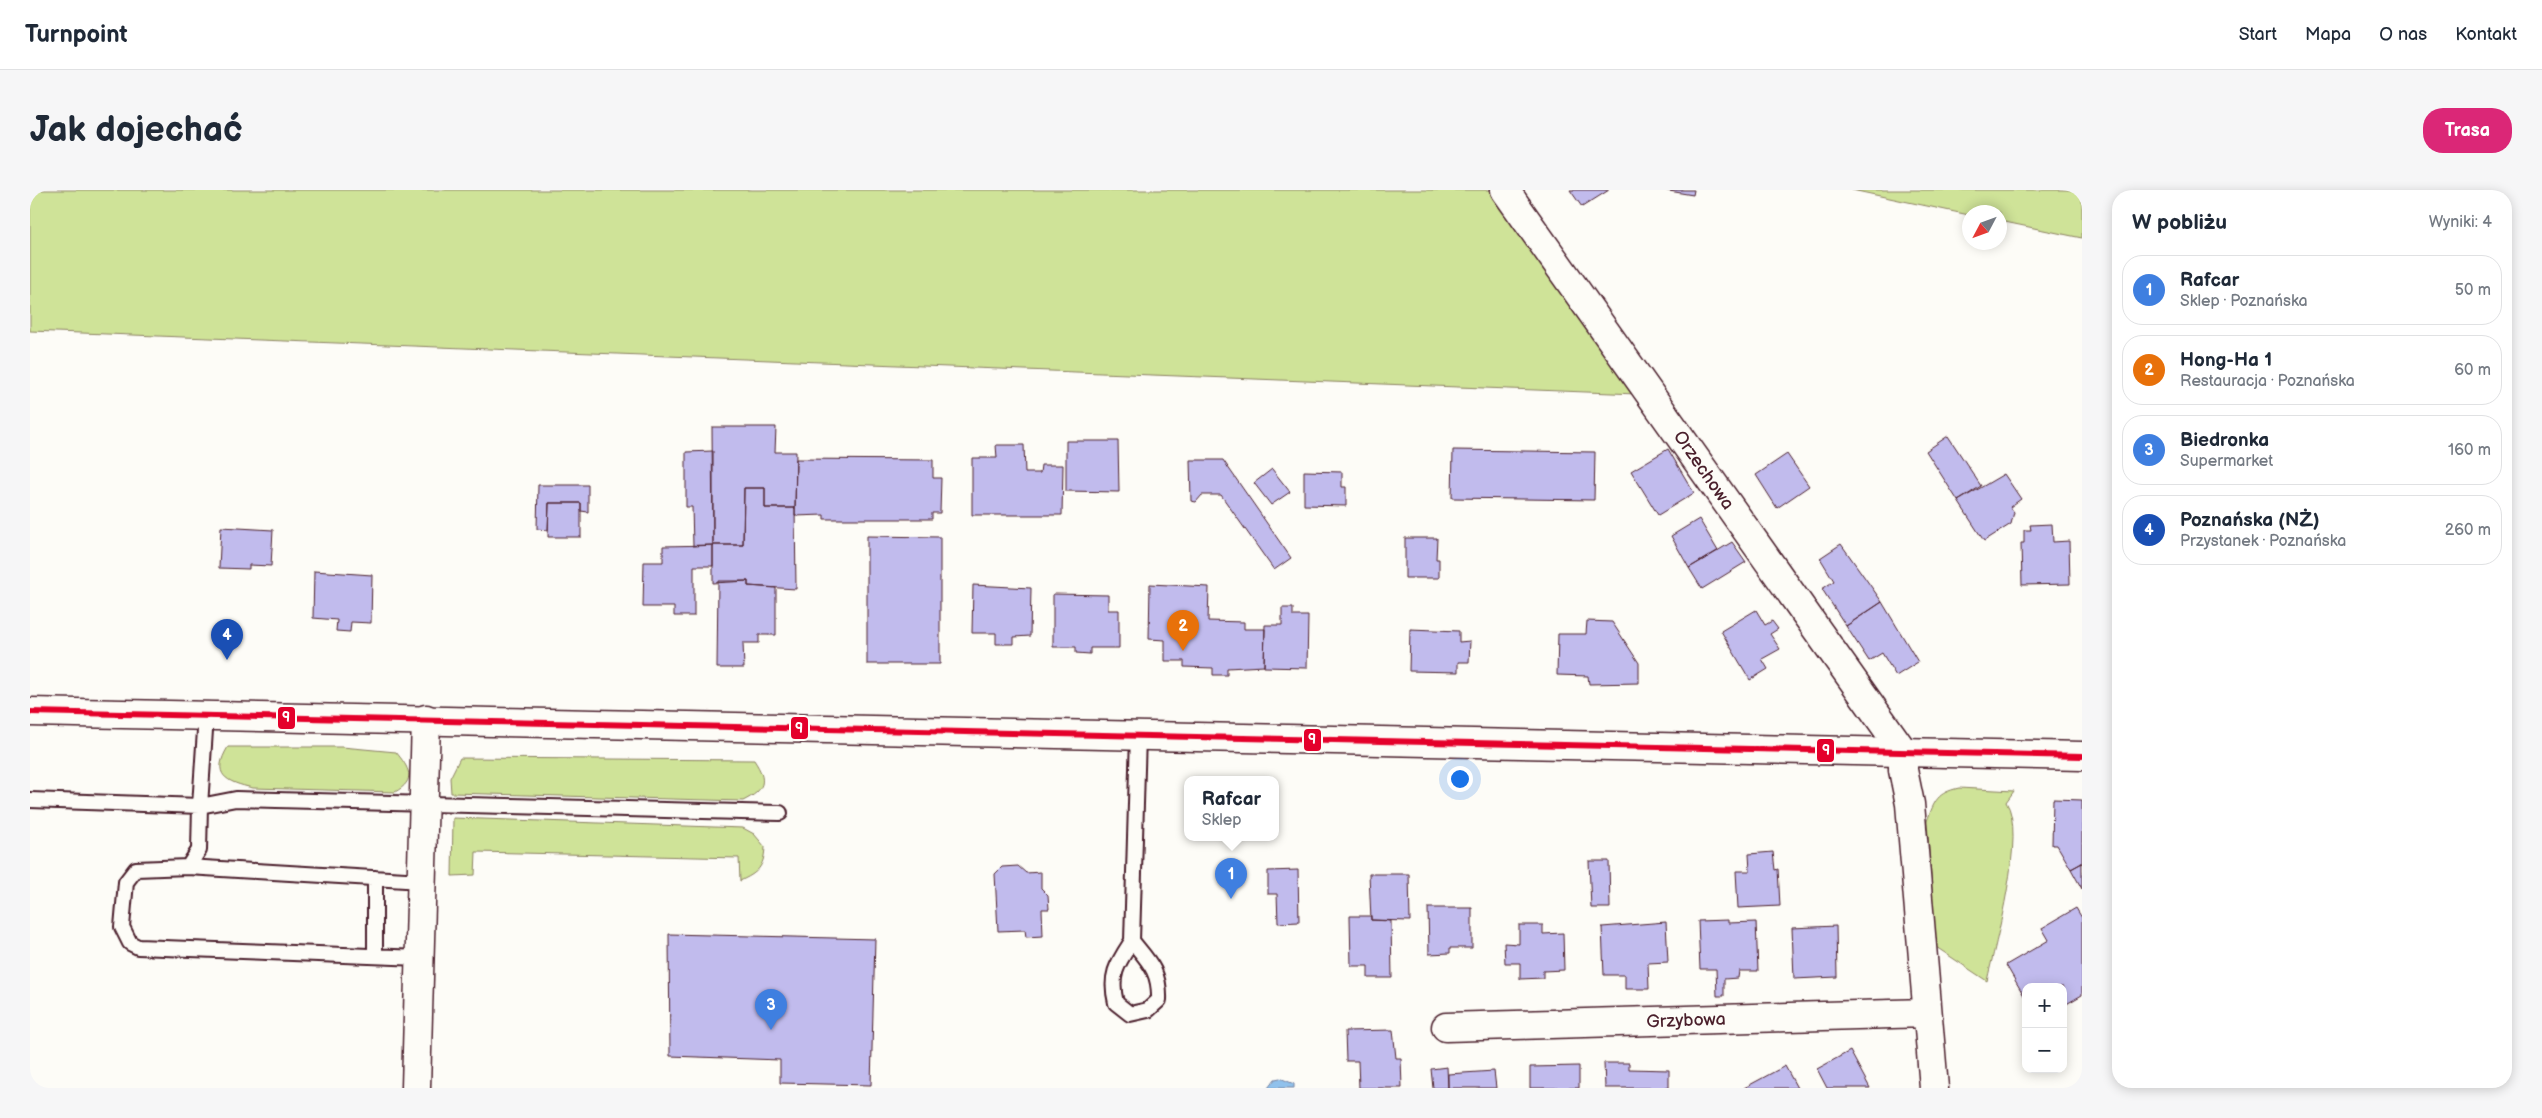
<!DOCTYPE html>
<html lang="pl">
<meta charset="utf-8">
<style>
body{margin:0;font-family:"Balsamiq Sans",sans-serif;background:#f6f6f7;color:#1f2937}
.controls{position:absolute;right:15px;bottom:15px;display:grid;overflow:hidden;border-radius:10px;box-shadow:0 2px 12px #0003}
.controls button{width:45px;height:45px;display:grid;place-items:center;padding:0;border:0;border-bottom:1px solid #e0e1e3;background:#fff;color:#1f2937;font:25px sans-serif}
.compass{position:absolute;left:1932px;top:15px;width:45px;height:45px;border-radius:50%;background:#fff;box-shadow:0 2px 12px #0003;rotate:229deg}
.you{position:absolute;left:1429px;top:588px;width:18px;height:18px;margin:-12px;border:4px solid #fff;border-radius:50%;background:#1a73e8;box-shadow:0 0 0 8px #1a73e833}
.badge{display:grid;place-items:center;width:32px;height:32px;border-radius:50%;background:#db2777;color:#fff;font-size:16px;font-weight:700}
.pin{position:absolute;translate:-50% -41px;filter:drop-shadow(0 1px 2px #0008)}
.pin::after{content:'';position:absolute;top:26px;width:18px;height:15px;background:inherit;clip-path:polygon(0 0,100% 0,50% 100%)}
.popup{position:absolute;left:1154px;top:586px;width:95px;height:65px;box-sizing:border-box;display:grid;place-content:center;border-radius:10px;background:#fff;filter:drop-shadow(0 1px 4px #0005);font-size:16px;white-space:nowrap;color:#747a83}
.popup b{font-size:19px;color:#1f2937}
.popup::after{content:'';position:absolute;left:50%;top:100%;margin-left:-10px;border:10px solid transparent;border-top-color:#fff}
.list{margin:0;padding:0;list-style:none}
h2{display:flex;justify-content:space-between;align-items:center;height:65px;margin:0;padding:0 20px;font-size:21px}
h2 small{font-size:16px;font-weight:400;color:#747a83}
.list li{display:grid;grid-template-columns:32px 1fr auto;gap:15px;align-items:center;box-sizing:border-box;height:70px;margin:0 10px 10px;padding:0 10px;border:1px solid #e0e1e3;border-radius:20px}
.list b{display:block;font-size:19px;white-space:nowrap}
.list p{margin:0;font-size:16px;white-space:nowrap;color:#747a83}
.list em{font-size:16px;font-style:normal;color:#747a83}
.map{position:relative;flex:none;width:2052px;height:898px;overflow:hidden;border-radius:20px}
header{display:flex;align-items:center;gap:30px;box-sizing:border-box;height:70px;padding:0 25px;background:#fff;border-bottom:1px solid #e0e1e3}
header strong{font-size:24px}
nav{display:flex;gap:28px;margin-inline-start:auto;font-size:18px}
.intro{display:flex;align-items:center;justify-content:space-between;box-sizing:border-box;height:120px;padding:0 30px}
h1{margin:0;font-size:35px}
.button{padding:12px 22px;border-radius:20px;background:#db2777;color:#fff;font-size:18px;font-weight:700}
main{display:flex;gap:30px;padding:0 30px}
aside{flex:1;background:#fff;border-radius:20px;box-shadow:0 2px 12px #0003}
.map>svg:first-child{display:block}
.green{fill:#cfe398;stroke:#8c8162}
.water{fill:#90c1ec;stroke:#74809f}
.building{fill:#c1bbed;stroke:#4a1f2b}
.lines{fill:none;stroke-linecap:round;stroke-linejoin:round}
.service-casing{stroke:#4a1f2b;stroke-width:18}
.minor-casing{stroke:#4a1f2b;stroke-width:31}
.tertiary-casing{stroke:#4a1f2b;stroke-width:31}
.service{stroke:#fdfcf7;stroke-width:14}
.minor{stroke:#fdfcf7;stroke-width:28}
.tertiary{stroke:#fdfcf7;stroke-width:28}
.bus-1-casing{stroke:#fdfcf7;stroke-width:10}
.bus-1{stroke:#e4002b;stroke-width:6}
.labels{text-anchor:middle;stroke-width:4;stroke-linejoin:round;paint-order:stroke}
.street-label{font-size:18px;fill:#4a1f2b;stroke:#fdfcf7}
.line-badge{stroke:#fdfcf7;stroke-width:2}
.badge-label{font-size:14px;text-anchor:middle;font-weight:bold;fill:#fff}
</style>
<header>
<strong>Turnpoint</strong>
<nav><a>Start</a><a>Mapa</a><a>O nas</a><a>Kontakt</a></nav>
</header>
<div class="intro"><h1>Jak dojechać</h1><a class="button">Trasa</a></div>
<main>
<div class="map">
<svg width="2052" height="898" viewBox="0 0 2052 898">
<rect width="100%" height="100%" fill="#fdfcf7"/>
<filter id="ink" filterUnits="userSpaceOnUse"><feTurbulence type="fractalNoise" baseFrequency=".02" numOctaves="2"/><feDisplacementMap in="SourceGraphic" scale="10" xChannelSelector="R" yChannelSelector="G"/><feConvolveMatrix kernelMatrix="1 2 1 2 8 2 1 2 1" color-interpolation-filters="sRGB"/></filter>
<g filter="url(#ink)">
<!-- green -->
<path class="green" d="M0 0H1471L1607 204 0 141Z
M1822 0H2052V48L1970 31V22H1940L1939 25Z
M198 557H312L366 562C379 578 387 590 365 602L223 598C196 592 181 585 198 557Z
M430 568 724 570C738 591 735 600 713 611L421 603 420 588Z
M1929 598 1984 601 1976 612C1997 642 1965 754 1957 791L1906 757 1897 631C1905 610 1907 603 1929 598Z
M423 628 713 638 724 644 735 657C734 678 727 683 710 691L709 668 446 662 445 685 422 686Z"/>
<!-- water -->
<path class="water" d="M1250 888 1264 894V898H1238L1245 889Z"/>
<!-- building -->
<path class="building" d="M1540 0H1579L1552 17Z
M1633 0H1664L1663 5Z
M682 237H746L745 262H766L765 318H735V298H714L713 355H683Z
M1918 246 1951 296 1928 311 1896 261Z
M1036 251H1088L1089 302 1036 301Z
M966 255H994L995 283H1010L1011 275H1033L1032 325H942V268H967Z
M1638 259 1664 303 1628 325 1601 281Z
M1423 260 1565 262 1564 310 1422 308Z
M683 261V355L663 356 662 317H656V262Z
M1757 264 1779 296 1747 318 1726 285Z
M766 269 903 270V288H911L910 323H902V329H794V325L765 326Z
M1160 270H1193L1261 368 1244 380 1191 305H1172L1166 312 1161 311Z
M1242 279 1260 302 1241 315 1224 293Z
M1274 281 1312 282V297H1316V316L1274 315Z
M1974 284 1991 309 1980 317 1984 322 1981 334 1954 351 1928 311Z
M508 295H558V322L551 321V313H519L518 340 507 339Z
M714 298H735V318H765L766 399 718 396V391L683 393V355H713Z
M519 313H551V347H518Z
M1669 329 1688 361 1659 378 1641 346Z
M2022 334 2023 352 2039 351 2040 394 1992 395 1991 353H1994V340H2001L2000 335Z
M191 337 243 340 241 376 219 375V379L189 378Z
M837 346 910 347V474H837Z
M1375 348H1407L1406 369H1409V388H1375Z
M1702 352 1716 372 1672 399 1659 378Z
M1811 354 1852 412 1816 436 1792 399 1804 391 1790 368Z
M683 355V376H664V426H644V417H613L614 372H633V356Z
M284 381 342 385 341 433 321 432 320 442 306 441 307 430 283 428Z
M688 391H718V396L746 398V445H729V453H713L714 478H687Z
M1120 394 1179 397 1178 431 1214 432V439H1235L1234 476 1197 478V485H1183V478L1154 477V471H1135V450L1119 449Z
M943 395 1001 398 1000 446 984 447V454H966V443H942Z
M1023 404 1078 405V420H1089V458H1060V464L1046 463V457H1023Z
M1852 412 1888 472 1866 486 1852 463 1839 471 1816 436Z
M1252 418H1263V426H1278L1277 478 1234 477 1235 435H1252Z
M1726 420 1735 435 1742 431 1748 439 1740 444 1750 459 1732 469 1738 479 1720 490 1691 441Z
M1557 431 1582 432 1609 473V493L1559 494 1558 486 1527 485 1528 444H1556Z
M1380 439 1429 441V452L1440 451 1439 472H1428V482L1379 481Z
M2023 609 2052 610V673L2041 679 2027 655H2022Z
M1743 662 1745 680 1748 679 1750 716 1708 718 1706 681H1720L1719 664Z
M1559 671H1579L1580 718H1561Z
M2052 673V699L2041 679Z
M988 676 996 683 1011 682V698L1018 705 1019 719H1012L1013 746 996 747 995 740 968 741 965 684 972 677Z
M1268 680 1269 732 1248 733 1247 704H1238V681Z
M1339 684H1379L1380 731 1341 730Z
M1398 718H1442V758H1420V763L1399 764Z
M2046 718 2052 728V805L2033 816V797H1996V809L1976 775 2019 750 2012 738Z
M1320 726H1341V730L1361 731 1362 788H1338V776H1321Z
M1698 730V733L1726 732 1728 781H1709L1708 788 1694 789V806H1687L1686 779H1670L1668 731Z
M1636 732 1638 772 1618 773 1619 799H1595V785H1574L1572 737Z
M1489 735H1513V744L1533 743 1534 780 1513 781V788L1490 789V773H1475L1474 753 1489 754Z
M1806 736 1807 787 1764 789 1762 738Z
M639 744 845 749 841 895 750 893V870L640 866Z
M1363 840 1366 868H1371L1372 898H1329L1328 871H1316L1315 841Z
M1820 861 1840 898H1797L1787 879Z
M1574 873H1599V879L1639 880V898H1575Z
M1549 876V898H1500V877Z
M1755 876 1767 898H1714Z
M1417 877 1418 898H1403L1401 879Z
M1464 881 1466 898H1418V884Z"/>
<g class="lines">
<defs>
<path id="service" d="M0 610 170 616 176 525
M158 677 392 691
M1102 751C1119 772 1130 781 1129 810L1118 820 1100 824 1086 813C1079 785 1087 774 1102 751L1108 545
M345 766V688
M390 768 108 757 100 753 92 737 96 692 106 679 158 677 169 660 170 616 206 609 750 623"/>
<path id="minor" d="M1475 0 1873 561V580L1880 614 1904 898
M1416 837 1896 823
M386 898 396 529"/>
<path id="tertiary" d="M0 522 2052 566"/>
</defs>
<!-- service casing -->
<use href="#service" class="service-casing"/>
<!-- minor casing -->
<use href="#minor" class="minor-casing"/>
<!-- tertiary casing -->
<use href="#tertiary" class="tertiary-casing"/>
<!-- service -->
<use href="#service" class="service"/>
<!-- minor -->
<use href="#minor" class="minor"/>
<!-- tertiary -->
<use href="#tertiary" class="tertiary"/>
<defs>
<path id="bus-1" d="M0 522 2052 566"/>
</defs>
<!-- bus-1 casing -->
<use href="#bus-1" class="bus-1-casing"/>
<!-- bus-1 -->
<use href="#bus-1" class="bus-1"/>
</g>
</g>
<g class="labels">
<!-- street labels -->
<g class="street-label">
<text transform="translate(1674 280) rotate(55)" y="6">Orzechowa</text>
<text transform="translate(1656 830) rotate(-2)" y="6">Grzybowa</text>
</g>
</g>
<g class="line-badge">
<rect x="247" y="516" width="19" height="24" rx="5" fill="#e4002b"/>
<rect x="760" y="526" width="19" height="24" rx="5" fill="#e4002b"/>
<rect x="1273" y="538" width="19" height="24" rx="5" fill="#e4002b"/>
<rect x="1786" y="548" width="19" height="25" rx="5" fill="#e4002b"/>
</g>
<g class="badge-label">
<text x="256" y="532">9</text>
<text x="769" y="543">9</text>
<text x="1282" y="554">9</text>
<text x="1796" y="565">9</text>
</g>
</svg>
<div class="controls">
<button>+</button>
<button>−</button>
</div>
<svg class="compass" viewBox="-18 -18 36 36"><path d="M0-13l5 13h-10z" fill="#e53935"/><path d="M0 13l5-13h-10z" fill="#747a83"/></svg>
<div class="you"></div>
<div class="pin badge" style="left:1201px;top:709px;background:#3f7fe0">1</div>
<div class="popup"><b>Rafcar</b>Sklep</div>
<div class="pin badge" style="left:1153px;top:461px;background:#e8710a">2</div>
<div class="pin badge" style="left:741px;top:840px;background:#3f7fe0">3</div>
<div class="pin badge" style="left:197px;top:470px;background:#1a4fb4">4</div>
</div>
<aside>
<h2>W pobliżu<small>Wyniki: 4</small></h2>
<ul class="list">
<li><span class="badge" style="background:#3f7fe0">1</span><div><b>Rafcar</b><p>Sklep · Poznańska</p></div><em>50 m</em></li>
<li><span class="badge" style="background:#e8710a">2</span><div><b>Hong-Ha 1</b><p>Restauracja · Poznańska</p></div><em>60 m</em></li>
<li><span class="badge" style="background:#3f7fe0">3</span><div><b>Biedronka</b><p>Supermarket</p></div><em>160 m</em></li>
<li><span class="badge" style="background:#1a4fb4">4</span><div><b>Poznańska (NŻ)</b><p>Przystanek · Poznańska</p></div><em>260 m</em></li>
</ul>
</aside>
</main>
